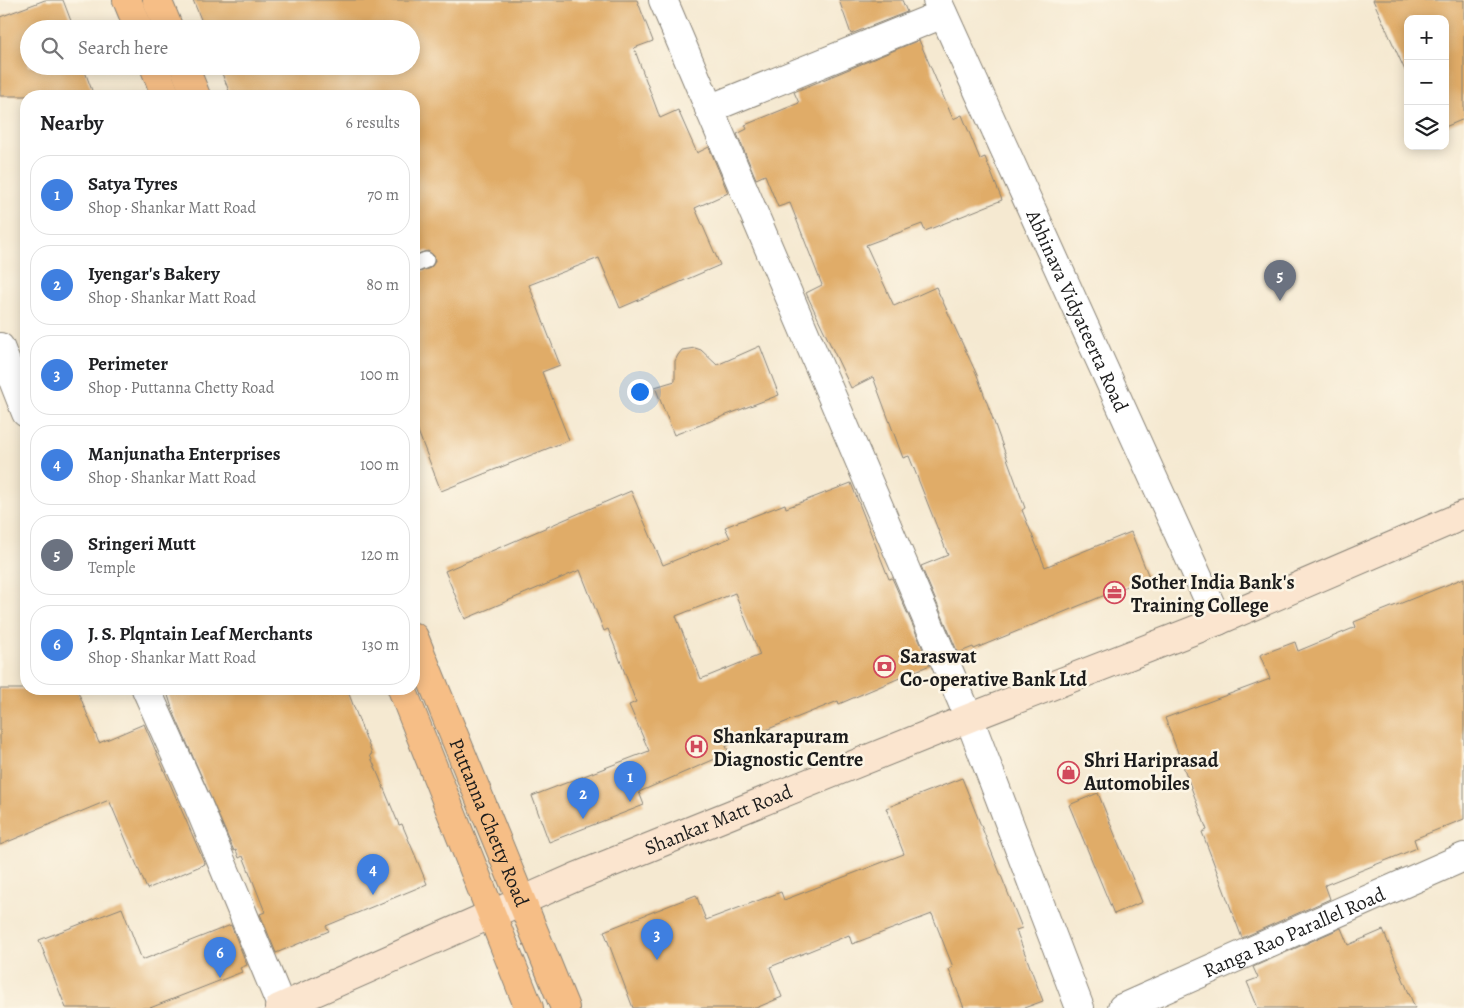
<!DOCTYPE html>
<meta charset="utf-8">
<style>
body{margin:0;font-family:Alegreya,serif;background:#f6f6f6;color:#202124}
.controls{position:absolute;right:15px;top:15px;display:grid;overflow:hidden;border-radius:10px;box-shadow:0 2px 12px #0003}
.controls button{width:45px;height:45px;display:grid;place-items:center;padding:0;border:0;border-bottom:1px solid #e0e0e0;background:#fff;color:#202124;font:25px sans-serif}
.you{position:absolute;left:639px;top:391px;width:18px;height:18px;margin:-12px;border:4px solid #fff;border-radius:50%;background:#1a73e8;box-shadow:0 0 0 8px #1a73e833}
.badge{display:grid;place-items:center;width:32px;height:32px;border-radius:50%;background:#d1495b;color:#fff;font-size:16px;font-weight:700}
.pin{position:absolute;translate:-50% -41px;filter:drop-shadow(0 1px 2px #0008)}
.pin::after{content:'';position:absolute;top:26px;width:18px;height:15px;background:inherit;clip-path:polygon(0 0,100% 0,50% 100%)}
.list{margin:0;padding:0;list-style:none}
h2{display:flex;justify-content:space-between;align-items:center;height:65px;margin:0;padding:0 20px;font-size:21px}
h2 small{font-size:16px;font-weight:400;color:#757577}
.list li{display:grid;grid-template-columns:32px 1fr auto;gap:15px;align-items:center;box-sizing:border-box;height:80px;margin:0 10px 10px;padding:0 10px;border:1px solid #e0e0e0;border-radius:20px}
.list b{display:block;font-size:19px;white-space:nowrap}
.list p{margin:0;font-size:16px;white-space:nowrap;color:#757577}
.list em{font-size:16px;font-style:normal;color:#757577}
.icon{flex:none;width:28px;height:28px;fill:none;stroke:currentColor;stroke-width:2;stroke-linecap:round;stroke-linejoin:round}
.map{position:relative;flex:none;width:1464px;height:1008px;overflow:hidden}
.search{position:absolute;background:#fff;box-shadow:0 2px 12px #0003;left:20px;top:20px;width:400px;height:55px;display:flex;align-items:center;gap:12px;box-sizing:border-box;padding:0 18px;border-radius:28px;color:#757577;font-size:19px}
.panel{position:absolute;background:#fff;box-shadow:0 2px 12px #0003;left:20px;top:90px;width:400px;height:605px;border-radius:20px}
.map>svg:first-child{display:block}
.building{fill:#e0ac67;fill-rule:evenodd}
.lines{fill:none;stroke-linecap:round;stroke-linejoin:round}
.lane-casing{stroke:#888276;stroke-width:18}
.street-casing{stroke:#888276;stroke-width:30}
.secondary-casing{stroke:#888276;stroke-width:30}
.primary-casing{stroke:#888276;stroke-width:30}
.lane{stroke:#fff;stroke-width:15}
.street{stroke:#fff;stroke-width:28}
.secondary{stroke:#fbe5cf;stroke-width:28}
.primary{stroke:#f6be86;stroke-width:28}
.labels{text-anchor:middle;stroke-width:5;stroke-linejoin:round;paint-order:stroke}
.street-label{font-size:20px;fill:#1c1c1c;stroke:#fcf5e5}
.poi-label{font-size:20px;font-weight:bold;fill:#1c1c1c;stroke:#fcf5e5;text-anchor:start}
</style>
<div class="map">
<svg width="1464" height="1008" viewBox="0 0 1464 1008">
<rect width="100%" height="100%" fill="#fcf5e5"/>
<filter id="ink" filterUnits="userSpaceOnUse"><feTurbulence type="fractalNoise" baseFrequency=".02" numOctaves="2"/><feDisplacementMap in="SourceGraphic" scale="10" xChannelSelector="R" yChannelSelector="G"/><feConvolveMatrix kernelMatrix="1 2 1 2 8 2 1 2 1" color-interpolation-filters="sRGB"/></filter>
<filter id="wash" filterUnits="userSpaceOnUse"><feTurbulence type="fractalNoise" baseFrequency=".0096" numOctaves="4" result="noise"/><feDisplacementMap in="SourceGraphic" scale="20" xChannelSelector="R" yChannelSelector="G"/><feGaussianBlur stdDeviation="1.12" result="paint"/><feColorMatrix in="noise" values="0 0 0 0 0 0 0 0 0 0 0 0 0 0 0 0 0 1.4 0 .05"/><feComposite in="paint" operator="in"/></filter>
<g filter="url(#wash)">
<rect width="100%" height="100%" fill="#f5e9d1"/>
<g id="blocks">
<!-- building -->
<path class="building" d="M45 0H63L74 29H29V66H83L94 96H0V17Z
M193 0H637L653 41 634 48 660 118 678 110 697 153 709 147 728 193 695 208 720 265 620 308 599 258 529 285 560 365 542 372 569 440 441 491 414 421V274L430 268 435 261 434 256 428 251 414 255V96H231L219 66H411V29H205Z
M839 0H902L907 12 851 34Z
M1373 0H1464V119L1445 127V19H1408V77Z
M919 40 953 119 962 115 980 159 985 157 1002 200 925 231 922 224 866 245 894 306 936 287 977 375 1025 508 1022 510 1045 567 1131 532 1149 577 974 649 973 647 958 653 921 566 948 555 909 456 903 458 873 377 851 388 806 293 822 285 790 203 778 207 765 175 756 179 737 134 747 129 745 125 799 103 794 92Z
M760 346 779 395 674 435 655 387 675 381V361L678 355 682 350 695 348 701 350 717 365Z
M851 483 889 579 892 578 930 665 839 704 838 701 726 746 729 753 639 792 644 805 549 842 532 796 649 751 629 705 636 702 608 629 604 631 580 570 465 619 445 571 631 491 663 565 730 538 725 527 785 504 786 508ZM735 593 760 655 701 679 676 616Z
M1464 578V819L1414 839 1417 848 1325 885 1330 899 1242 938 1202 832 1207 830 1165 718 1270 679 1260 655 1295 642 1298 651 1356 627 1354 622Z
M0 689H77L99 743 144 724 205 864 147 889 109 800 0 845Z
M166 689H347L372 754 370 755 399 825 402 824 427 884 326 926 329 931 276 953 260 914 265 912 243 856 239 858 236 850 234 851 173 711Z
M962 778 1022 928 1016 930 1043 1001 1024 1008H964L949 969 953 967 932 914 852 944 849 935 770 967 782 997 756 1008H633L604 931 696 895 706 920 781 892 784 900 904 854 886 808Z
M1098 793 1142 902 1114 914 1069 805Z
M122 908 142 960 231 925 247 965 240 968 242 972 150 1008H66L39 940Z
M1341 928 1348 945 1383 930 1415 1008H1258L1247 982 1258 978 1253 967Z"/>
</g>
</g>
<g filter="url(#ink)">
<use href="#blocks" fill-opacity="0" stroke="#888276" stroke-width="1"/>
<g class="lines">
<defs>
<path id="lane" d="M414 265 426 260"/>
<g id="street">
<path d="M663 0 969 718 1080 1008"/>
<path id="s1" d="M937 0 1218 621"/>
<path d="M709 109 943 14"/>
<path d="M0 347 26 413"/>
<path d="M146 689 198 805 282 1008"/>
<path id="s2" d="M1122 1008 1464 857"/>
</g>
<g id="secondary">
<path id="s3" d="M279 1008 576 877 969 718 1218 621 1464 515"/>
</g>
<g id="primary">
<path d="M127 0 139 29"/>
<path d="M157 0 169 29"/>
<path d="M154 66 166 96"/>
<path d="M184 66 196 96"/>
<path id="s4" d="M414 637 565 1008"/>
<path d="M402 689 529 1008"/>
</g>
</defs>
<!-- lane casing -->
<use href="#lane" class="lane-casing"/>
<!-- street casing -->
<use href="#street" class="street-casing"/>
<!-- secondary casing -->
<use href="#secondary" class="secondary-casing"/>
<!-- primary casing -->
<use href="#primary" class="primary-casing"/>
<!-- lane -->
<use href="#lane" class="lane"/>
<!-- street -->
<use href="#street" class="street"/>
<!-- secondary -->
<use href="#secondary" class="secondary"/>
<!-- primary -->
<use href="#primary" class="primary"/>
</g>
</g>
<!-- icons -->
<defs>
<symbol id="office-ring" viewBox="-11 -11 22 22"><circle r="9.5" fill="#fcf5e5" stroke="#d1495b" stroke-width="1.5"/><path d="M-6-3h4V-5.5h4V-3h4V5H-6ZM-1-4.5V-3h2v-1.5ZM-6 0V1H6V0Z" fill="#d1495b"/></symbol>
<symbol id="bank-ring" viewBox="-11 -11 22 22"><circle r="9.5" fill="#fcf5e5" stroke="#d1495b" stroke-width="1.5"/><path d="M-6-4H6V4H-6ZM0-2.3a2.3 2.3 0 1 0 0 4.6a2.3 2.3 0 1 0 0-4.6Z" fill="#d1495b"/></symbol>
<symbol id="hospital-ring" viewBox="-11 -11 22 22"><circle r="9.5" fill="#fcf5e5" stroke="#d1495b" stroke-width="1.5"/><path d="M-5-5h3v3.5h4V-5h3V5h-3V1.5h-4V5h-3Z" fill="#d1495b"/></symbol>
<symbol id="shop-ring" viewBox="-11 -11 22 22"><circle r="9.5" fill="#fcf5e5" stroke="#d1495b" stroke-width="1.5"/><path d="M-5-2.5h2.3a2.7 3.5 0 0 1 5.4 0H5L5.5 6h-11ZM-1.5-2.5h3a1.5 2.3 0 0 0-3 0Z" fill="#d1495b"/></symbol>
</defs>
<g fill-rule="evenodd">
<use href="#office-ring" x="1102" y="580" width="25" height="25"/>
<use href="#bank-ring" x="872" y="654" width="25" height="25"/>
<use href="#hospital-ring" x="684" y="734" width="25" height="25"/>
<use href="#shop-ring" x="1056" y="760" width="25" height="25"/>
</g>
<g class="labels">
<!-- street labels -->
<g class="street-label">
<text dy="7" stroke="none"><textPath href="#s1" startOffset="341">Abhinava Vidyateerta Road</textPath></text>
<text dy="7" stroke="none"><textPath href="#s3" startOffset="478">Shankar Matt Road</textPath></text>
<text dy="7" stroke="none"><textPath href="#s4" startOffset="200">Puttanna Chetty Road</textPath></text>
<text dy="7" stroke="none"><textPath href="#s2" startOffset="188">Ranga Rao Parallel Road</textPath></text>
</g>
<!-- poi labels -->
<g class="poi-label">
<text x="1131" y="589">Sother India Bank's<tspan x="1131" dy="23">Training College</tspan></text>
<text x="900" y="663">Saraswat<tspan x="900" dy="23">Co-operative Bank Ltd</tspan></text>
<text x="713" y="743">Shankarapuram<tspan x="713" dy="23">Diagnostic Centre</tspan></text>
<text x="1084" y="767">Shri Hariprasad<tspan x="1084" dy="23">Automobiles</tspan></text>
</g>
</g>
</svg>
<div class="controls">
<button>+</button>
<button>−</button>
<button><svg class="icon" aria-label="layers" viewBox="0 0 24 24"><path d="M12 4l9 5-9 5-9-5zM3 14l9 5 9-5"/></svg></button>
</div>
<div class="you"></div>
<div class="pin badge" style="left:630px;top:802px;background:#3f7fe0">1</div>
<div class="pin badge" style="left:583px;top:819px;background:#3f7fe0">2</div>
<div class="pin badge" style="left:657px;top:960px;background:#3f7fe0">3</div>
<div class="pin badge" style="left:373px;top:895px;background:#3f7fe0">4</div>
<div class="pin badge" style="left:1280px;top:301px;background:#6b7280">5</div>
<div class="pin badge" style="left:220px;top:978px;background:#3f7fe0">6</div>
<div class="search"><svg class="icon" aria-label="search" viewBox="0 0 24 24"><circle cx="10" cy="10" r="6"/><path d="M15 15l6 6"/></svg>Search here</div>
<section class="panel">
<h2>Nearby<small>6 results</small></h2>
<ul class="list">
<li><span class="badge" style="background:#3f7fe0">1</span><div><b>Satya Tyres</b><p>Shop · Shankar Matt Road</p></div><em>70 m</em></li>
<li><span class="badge" style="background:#3f7fe0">2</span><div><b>Iyengar's Bakery</b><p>Shop · Shankar Matt Road</p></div><em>80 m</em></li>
<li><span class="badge" style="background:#3f7fe0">3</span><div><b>Perimeter</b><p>Shop · Puttanna Chetty Road</p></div><em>100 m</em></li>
<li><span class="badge" style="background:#3f7fe0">4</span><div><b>Manjunatha Enterprises</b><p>Shop · Shankar Matt Road</p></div><em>100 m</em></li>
<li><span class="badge" style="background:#6b7280">5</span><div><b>Sringeri Mutt</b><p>Temple</p></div><em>120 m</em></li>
<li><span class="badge" style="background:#3f7fe0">6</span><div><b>J. S. Plqntain Leaf Merchants</b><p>Shop · Shankar Matt Road</p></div><em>130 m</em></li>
</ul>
</section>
</div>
